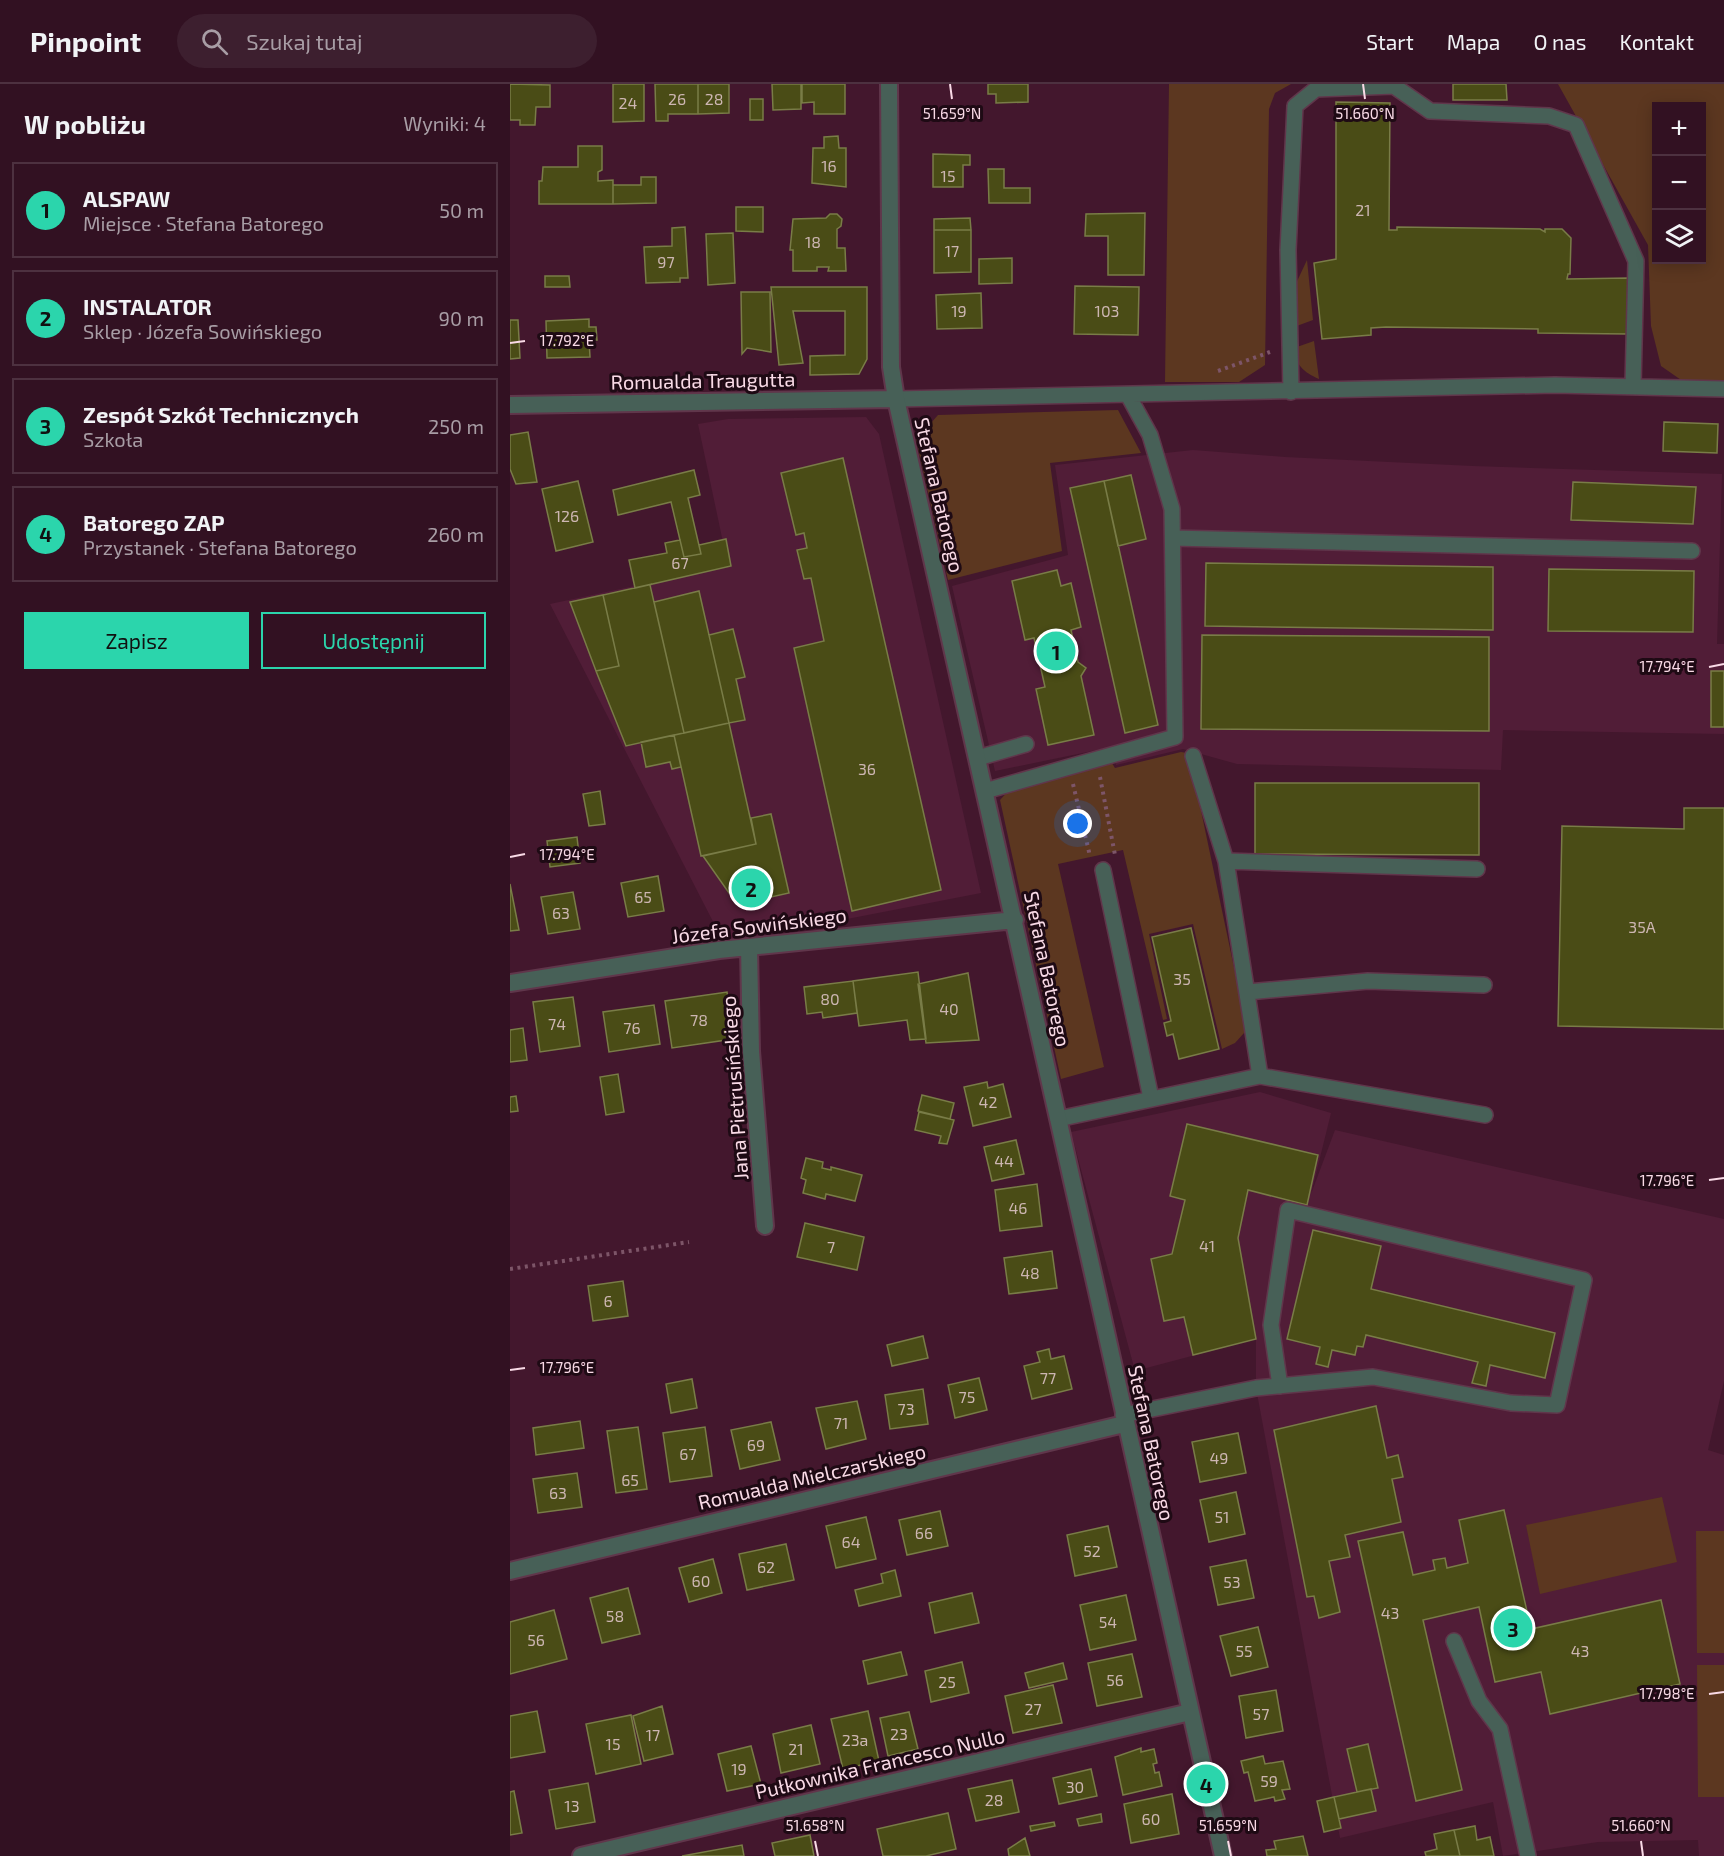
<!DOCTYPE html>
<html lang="pl">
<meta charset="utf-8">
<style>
body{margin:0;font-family:"Exo 2",sans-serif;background:#3d1f2f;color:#f1f3f6}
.controls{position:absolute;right:18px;top:18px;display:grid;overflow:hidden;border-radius:0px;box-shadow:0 3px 15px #0003}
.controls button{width:54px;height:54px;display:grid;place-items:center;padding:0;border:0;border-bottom:2px solid #4d3140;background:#321122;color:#f1f3f6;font:30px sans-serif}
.you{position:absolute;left:568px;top:740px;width:21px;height:21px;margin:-15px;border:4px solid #fff;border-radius:50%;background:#1a73e8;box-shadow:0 0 0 9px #1a73e833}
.badge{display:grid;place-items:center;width:39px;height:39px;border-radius:50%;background:#2bd5ac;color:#111;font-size:20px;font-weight:700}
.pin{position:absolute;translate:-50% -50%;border:3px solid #fff;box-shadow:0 2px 6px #0006}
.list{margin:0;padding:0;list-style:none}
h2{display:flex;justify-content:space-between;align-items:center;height:78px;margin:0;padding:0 24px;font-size:26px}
h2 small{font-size:20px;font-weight:400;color:#a89da5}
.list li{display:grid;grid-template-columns:39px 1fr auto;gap:18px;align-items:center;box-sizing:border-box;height:96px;margin:0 12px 12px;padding:0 12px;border:2px solid #4d3140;border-radius:0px}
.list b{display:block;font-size:22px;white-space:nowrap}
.list p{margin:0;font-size:20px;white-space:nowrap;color:#a89da5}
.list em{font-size:20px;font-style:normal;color:#a89da5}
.actions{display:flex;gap:12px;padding:18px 24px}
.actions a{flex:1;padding:14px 0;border:2px solid #2bd5ac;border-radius:0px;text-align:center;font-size:21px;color:#2bd5ac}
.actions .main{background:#2bd5ac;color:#111}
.icon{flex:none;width:33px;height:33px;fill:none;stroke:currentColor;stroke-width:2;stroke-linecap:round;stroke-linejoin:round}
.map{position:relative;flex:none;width:1214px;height:1772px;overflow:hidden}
header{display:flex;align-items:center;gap:36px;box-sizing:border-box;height:84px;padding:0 30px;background:#321122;border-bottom:2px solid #4d3140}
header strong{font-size:28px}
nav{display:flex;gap:33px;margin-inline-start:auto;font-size:21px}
.search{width:420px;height:54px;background:#3d1f2f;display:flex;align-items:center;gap:15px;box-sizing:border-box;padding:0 21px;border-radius:33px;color:#a89da5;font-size:22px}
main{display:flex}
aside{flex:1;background:#321122}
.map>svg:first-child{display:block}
.built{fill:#511d37}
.green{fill:#5c3720;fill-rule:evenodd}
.building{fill:#4a4c16;stroke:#797c47;stroke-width:1.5}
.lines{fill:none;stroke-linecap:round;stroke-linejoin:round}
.service-casing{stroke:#60364b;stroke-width:18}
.minor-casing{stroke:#60364b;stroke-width:20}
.path{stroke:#7d5568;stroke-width:4;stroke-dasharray:3 4.5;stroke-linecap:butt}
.service{stroke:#476057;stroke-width:15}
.minor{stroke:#476057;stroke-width:16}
.ticks{fill:none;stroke:#f9dae6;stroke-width:2}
.labels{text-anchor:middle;stroke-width:6;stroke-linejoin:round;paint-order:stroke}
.number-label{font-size:16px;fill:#cdb6b2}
.street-label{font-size:20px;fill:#f9dae6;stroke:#1e0a14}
.ticks-label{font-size:15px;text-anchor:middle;fill:#f9dae6;stroke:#1e0a14;stroke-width:6;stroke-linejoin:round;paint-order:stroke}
</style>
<header>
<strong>Pinpoint</strong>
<div class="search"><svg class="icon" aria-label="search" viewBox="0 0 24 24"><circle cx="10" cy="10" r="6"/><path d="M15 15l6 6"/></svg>Szukaj tutaj</div>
<nav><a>Start</a><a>Mapa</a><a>O nas</a><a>Kontakt</a></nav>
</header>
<main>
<aside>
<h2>W pobliżu<small>Wyniki: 4</small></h2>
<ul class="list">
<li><span class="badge">1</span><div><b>ALSPAW</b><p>Miejsce · Stefana Batorego</p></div><em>50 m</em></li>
<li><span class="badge">2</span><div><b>INSTALATOR</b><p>Sklep · Józefa Sowińskiego</p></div><em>90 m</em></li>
<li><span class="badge">3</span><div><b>Zespół Szkół Technicznych</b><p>Szkoła</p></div><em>250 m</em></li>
<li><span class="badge">4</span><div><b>Batorego ZAP</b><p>Przystanek · Stefana Batorego</p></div><em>260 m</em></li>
</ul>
<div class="actions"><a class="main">Zapisz</a><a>Udostępnij</a></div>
</aside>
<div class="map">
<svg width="1214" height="1772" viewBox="0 0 1214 1772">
<rect width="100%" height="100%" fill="#43172d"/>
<!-- built -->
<path class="built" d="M356 333 369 350 471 809 214 859 40 520 218 482 188 340 218 335Z
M683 366 775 373 963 382 1212 390 1207 560H1214V650L993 646 991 686 727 680 673 665 606 681 602 663 485 687 442 502 558 471 545 381Z
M750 1008 821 1029 801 1110 825 1046 1214 1135V1297L1198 1366 1214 1371V1772H1189L1188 1756 1088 1758 993 1772 983 1718 830 1754 746 1304V1255L625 1287 561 1048Z"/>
<!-- green -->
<path class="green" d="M659 0H781L765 9 759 25 755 281 729 298H655Z
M1048 0H1214V300L1174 298 1151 282 1141 242 1138 161ZM1146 22H1192V176H1146Z
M797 176 803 236 784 243 782 208Z
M804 257 809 295C793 288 786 281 784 264Z
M608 326 631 369 540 379 552 467 438 496 406 356 428 331Z
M671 668 677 669 681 679 734 931V949L725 959 712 965 683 840 639 850 657 935 653 936 613 766 548 780 594 983 551 995 490 716 501 704 600 676 605 684Z
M1152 1413 1167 1478 1030 1510 1016 1441Z
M1186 1447H1214V1569H1187Z
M1187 1581H1214V1713H1188Z"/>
<!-- building -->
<path class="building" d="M0 0 40 1V23H26L25 41H10V36H0Z
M103 0H134V37L103 38Z
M145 0H188V30H158V37H146Z
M188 0H219V29L188 30Z
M262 0H291V25L263 26Z
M292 0H335V30H304V18L292 19Z
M478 0H518V18L486 19V10H478Z
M943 0H996L997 16H943Z
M240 15H253V36H240Z
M826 18 880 19 879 146H887V143L1030 145 1035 148V145H1052L1061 154 1060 190H1058L1057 195 1118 194V250L1028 249V245L876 243 861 244V251L812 255 804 179 826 175Z
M328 52 329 64H336V103L302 99 303 64H314V53Z
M68 62H92V86L88 88V97L103 96V120H29V97H32L33 83H68Z
M423 70 460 71V81H453V103H423Z
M478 85H494V104H520V119H479Z
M131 93H146V119L103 120V101H131Z
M226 123H253V148L226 147Z
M635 129 634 191H598V152H575L576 130Z
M320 130H327L332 135 331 142 327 145V164H335L336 187H318L319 183H307V187H283V166H280L283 135 316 134Z
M460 134 461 146H424V135Z
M175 143 178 194H170V198L136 199 134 163 162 162V144Z
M424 146H461V188L424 189Z
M223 149 225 199 198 201 196 150Z
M502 174V199L469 200V175Z
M35 192H59L60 203H35Z
M565 202 629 203 628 251 564 250Z
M261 203H357V275L349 290 300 291V272L335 271V227H283L293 279 269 281Z
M231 208H260L261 268 237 264 232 270Z
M471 209 472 244 427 245 426 211Z
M79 235V243H86L87 256H79L80 273 37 274 36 237Z
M0 236H8L10 274 0 275Z
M1154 338 1208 340 1207 369 1153 367Z
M18 348 27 398 6 400 0 385V351Z
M333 374 431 806 342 827 284 564 314 557 301 494 294 495 287 466 297 464 294 449 286 451 271 389Z
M184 386 190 411 178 414 191 470 174 473 161 418 108 431 103 406Z
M621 391 636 455 608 462 594 397Z
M68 397 83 458 46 467 32 405Z
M594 397 648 641 615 649 560 404Z
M1063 398 1186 403 1183 440 1061 436Z
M216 455 221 482 125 504 119 476 157 469 155 459 170 456 174 473 191 470 189 461Z
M696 479 983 483V546L695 542Z
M1039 485 1184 487 1183 548 1038 547Z
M547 486 551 502 561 499 571 543 561 546 568 578 576 584 571 592 584 651 538 661 526 605 535 603 524 554 515 556 502 497Z
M142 500 140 501 174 649 116 662 86 587 109 582 93 511Z
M189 507 219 639 174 649 144 518Z
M93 511 109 582 86 587 60 518Z
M223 545 235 593 226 595 235 636 219 639 199 551Z
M692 551 979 553V647L691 645Z
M1201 587H1214V643H1201Z
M219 639 246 760 191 772 164 651Z
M164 651 171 683 162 685 160 678 136 683 131 658Z
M745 699H969V771L745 770Z
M90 707 95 740 79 742 73 710Z
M1174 724H1214V945L1048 942 1052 742 1174 745Z
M261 730 279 809 243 817 227 815 219 809 193 772 246 760 241 734Z
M67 753 70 779 40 783 37 757Z
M148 792 154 827 118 833 111 799Z
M0 800 9 846 0 847Z
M63 808 70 845 38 850 31 813Z
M681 844 709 965 669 975 663 950 657 952 654 939 661 937 642 853Z
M408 888 416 955 400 956 397 936 349 942 343 897Z
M458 889 469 956 416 959 408 900Z
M343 897 347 929 313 934 312 928 297 930 294 903Z
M217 908 223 955 162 964 155 917Z
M63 913 70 962 30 968 23 918Z
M144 921 150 960 99 968 93 928Z
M13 944 17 976 0 978V946Z
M108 990 114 1028 96 1031 90 993Z
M477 998 478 1004 493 1000 501 1033 463 1042 454 1003Z
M412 1011 444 1019 440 1035 408 1027Z
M6 1012 8 1027 0 1028V1013Z
M409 1028 444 1036 437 1060 429 1059 431 1052 405 1046Z
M677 1040 808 1071 797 1121 738 1106 728 1154 746 1255 683 1271 674 1233 654 1237 641 1175 662 1170 675 1116 660 1112Z
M506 1056 514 1090 482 1097 474 1063Z
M296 1074 313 1078 312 1084 321 1086V1083L352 1091 345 1117 316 1110 315 1115 293 1109 296 1096 291 1094Z
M527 1100 532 1142 490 1147 485 1106Z
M295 1139 354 1153 347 1186 287 1173Z
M803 1146 871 1162 861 1205 1045 1249 1035 1294 980 1281 976 1302 962 1299 968 1278 856 1251 853 1263 847 1262 845 1271 822 1266 818 1283 806 1280 810 1263 777 1255Z
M542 1167 547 1204 499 1210 494 1174Z
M113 1197 118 1232 83 1237 78 1202Z
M413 1252 418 1274 382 1282 377 1261Z
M539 1265 541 1275 554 1272 562 1305 522 1315 514 1282 530 1278 527 1268Z
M469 1294 477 1326 445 1334 438 1301Z
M182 1295 187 1324 161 1329 156 1300Z
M413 1305 418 1340 380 1345 375 1311Z
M347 1317 356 1355 316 1365 306 1324Z
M866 1322 877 1374 888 1371 893 1393 882 1395 891 1438 835 1451 840 1473 819 1477 830 1528 809 1534 804 1512 797 1513 764 1346Z
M70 1337 74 1364 26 1371 23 1344Z
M261 1338 270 1376 230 1385 221 1346Z
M128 1343 137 1405 106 1409 97 1347Z
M195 1343 202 1392 160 1398 153 1349Z
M728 1349 736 1389 690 1398 682 1358Z
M67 1389 72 1423 28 1429 23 1395Z
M726 1408 735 1450 699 1458 690 1416Z
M994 1426 1021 1545 1151 1516 1170 1600 1040 1630 1031 1588 985 1598 969 1523 913 1536 952 1706 906 1717 848 1457 893 1448 903 1491 925 1486 923 1476 935 1474 937 1484 958 1479 949 1436Z
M430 1427 438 1462 397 1471 389 1436Z
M356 1433 366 1475 326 1484 316 1442Z
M598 1442 607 1483 565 1492 557 1451Z
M276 1460 284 1496 237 1506 229 1470Z
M203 1475 212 1509 179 1518 169 1484Z
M736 1476 744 1514 708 1521 700 1483Z
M385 1486 391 1512 349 1522 345 1506 373 1499 371 1490Z
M118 1504 130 1550 92 1559 80 1514Z
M462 1509 469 1539 425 1549 419 1519Z
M616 1511 626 1556 580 1566 570 1521Z
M44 1526 57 1575 0 1590V1538Z
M748 1543 758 1583 721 1592 710 1552Z
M391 1568 397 1591 358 1600 353 1577Z
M622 1570 632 1613 587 1622 578 1579Z
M452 1578 459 1609 421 1618 415 1587Z
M553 1579 557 1595 519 1604 515 1589Z
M543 1601 552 1639 503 1649 495 1612Z
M766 1606 773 1647 736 1654 729 1612Z
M152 1622 163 1670 134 1677 123 1632Z
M27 1627 35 1668 0 1674V1632Z
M358 1627 369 1677 333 1685 321 1635Z
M399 1628 408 1665 378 1672 370 1634Z
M121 1631 131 1680 86 1690 76 1640Z
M301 1641 310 1680 271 1689 263 1650Z
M858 1660 868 1704 847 1708 837 1665Z
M241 1662 251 1700 217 1707 208 1670Z
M631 1664V1668L644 1665 647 1679 643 1680 645 1689 649 1688 652 1702 613 1711 605 1673Z
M753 1672 755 1680 773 1677 780 1705 772 1706 775 1715 765 1717 764 1713 745 1717 738 1688 734 1689 731 1677Z
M581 1685 587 1712 549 1720 543 1694Z
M502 1696 509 1728 466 1737 458 1705Z
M78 1699 85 1738 46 1745 39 1706Z
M861 1705 866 1727 829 1735 824 1713Z
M4 1707 12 1749 0 1751V1708Z
M662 1710 669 1750 621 1759 614 1720Z
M824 1713 831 1744 814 1748 807 1717Z
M438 1729 446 1765 416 1772H373L367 1745Z
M591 1730 592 1738 569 1742 567 1735Z
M544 1738 545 1742 521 1747 520 1742Z
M965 1742 967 1756 980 1753 984 1772H950L944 1746Z
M944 1746 950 1772H916L915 1768 927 1765 924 1750Z
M300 1751 304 1772H265L262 1759Z
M793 1752 798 1772H757L756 1766 766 1765 764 1757Z
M515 1754 520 1772H499L498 1765Z
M232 1761 234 1772H172Z"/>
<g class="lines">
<defs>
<path id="service" d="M781 308 778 166 785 22 806 5 884 2 920 27 1039 32 1066 41 1126 177 1123 302
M386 315 1045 301 1214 305
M663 454 1182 467
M683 672 716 777
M468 674 516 660
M475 707 665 653 662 425 640 351 618 311
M593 786 641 1014
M738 908 858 897 974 901
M750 992 975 1031
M548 1035 750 992 716 777 967 785
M613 1331 746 1304 863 1293 1001 1319 1047 1321 1074 1196 778 1126 761 1241 770 1302
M944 1557 969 1617 990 1645 1018 1772"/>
<path id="minor" d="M379 0 381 283 386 315C496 801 605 1286 713 1772
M0 321 386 315
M239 863 241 967 255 1142
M0 899 209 866 505 836
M0 1487 614 1340
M71 1772 680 1628"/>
</defs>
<!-- service casing -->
<use href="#service" class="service-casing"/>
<!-- minor casing -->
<use href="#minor" class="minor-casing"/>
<!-- path -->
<path class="path" d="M708 287 760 268
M590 693 605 771
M563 700 580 772
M0 1185 179 1158"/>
<!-- service -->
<use href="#service" class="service"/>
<!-- minor -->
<use href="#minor" class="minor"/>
</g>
<!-- ticks -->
<path class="ticks" d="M440 0 442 15M853 0 855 15M0 259 15 257M1199 583 1214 580M0 773 15 770M1199 1096 1214 1094M0 1286 15 1284M1199 1610 1214 1608M305 1757 308 1772M718 1757 721 1772M1131 1757 1133 1772"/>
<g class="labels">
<!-- number labels -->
<g class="number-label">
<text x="167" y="21">26</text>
<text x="204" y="21">28</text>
<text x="118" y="25">24</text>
<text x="319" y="88">16</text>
<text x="438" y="98">15</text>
<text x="853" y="132">21</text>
<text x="303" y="164">18</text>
<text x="442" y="173">17</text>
<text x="156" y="184">97</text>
<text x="449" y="233">19</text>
<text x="597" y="233">103</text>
<text x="57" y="438">126</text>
<text x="170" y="485">67</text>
<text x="357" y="691">36</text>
<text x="133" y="819">65</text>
<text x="51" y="835">63</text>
<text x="1132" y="849">35A</text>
<text x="672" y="901">35</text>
<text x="320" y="921">80</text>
<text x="439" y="931">40</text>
<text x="189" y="942">78</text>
<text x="47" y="946">74</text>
<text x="122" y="950">76</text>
<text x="478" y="1024">42</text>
<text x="494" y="1083">44</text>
<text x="508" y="1130">46</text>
<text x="697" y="1168">41</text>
<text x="321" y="1169">7</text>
<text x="520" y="1195">48</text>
<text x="98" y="1223">6</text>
<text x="538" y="1300">77</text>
<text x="457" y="1319">75</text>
<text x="396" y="1331">73</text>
<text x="331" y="1345">71</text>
<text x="246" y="1367">69</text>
<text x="178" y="1376">67</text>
<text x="709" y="1380">49</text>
<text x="120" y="1402">65</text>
<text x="48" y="1415">63</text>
<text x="712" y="1439">51</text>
<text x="414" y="1455">66</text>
<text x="341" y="1464">64</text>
<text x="582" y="1473">52</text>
<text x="256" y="1489">62</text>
<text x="191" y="1503">60</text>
<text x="722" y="1504">53</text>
<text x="880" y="1535">43</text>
<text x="105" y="1538">58</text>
<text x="598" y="1544">54</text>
<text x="26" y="1562">56</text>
<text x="734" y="1573">55</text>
<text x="1070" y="1573">43</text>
<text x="605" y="1602">56</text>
<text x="437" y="1604">25</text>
<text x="523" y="1631">27</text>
<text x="751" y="1636">57</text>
<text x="389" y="1656">23</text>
<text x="143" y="1657">17</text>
<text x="345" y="1662">23a</text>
<text x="103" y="1666">15</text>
<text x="286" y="1671">21</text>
<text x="229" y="1691">19</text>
<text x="759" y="1703">59</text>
<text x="565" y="1709">30</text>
<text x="484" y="1722">28</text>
<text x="62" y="1728">13</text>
<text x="641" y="1741">60</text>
</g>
<!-- street labels -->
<g class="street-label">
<text transform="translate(193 297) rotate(-1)" y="7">Romualda Traugutta</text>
<text transform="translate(429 411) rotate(77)" y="7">Stefana Batorego</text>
<text transform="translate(249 842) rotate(-7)" y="7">Józefa Sowińskiego</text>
<text transform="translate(537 885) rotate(78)" y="7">Stefana Batorego</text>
<text transform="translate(225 1004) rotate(-94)" y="7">Jana Pietrusińskiego</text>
<text transform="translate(641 1359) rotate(78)" y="7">Stefana Batorego</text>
<text transform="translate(302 1393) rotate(-13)" y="7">Romualda Mielczarskiego</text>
<text transform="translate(370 1680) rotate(-13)" y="7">Pułkownika Francesco Nullo</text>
</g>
</g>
<g class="ticks-label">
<text x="442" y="35">51.659°N</text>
<text x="855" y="35">51.660°N</text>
<text x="57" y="262">17.792°E</text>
<text x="1157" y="588">17.794°E</text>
<text x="57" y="776">17.794°E</text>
<text x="1157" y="1102">17.796°E</text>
<text x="57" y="1289">17.796°E</text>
<text x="1157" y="1615">17.798°E</text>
<text x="305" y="1747">51.658°N</text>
<text x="718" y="1747">51.659°N</text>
<text x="1131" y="1747">51.660°N</text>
</g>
</svg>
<div class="controls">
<button>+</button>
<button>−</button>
<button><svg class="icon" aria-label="layers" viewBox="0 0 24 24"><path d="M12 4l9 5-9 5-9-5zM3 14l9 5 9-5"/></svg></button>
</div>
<div class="you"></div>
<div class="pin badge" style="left:546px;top:567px">1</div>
<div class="pin badge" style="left:241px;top:804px">2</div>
<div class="pin badge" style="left:1003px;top:1544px">3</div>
<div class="pin badge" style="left:696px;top:1700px">4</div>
</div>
</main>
